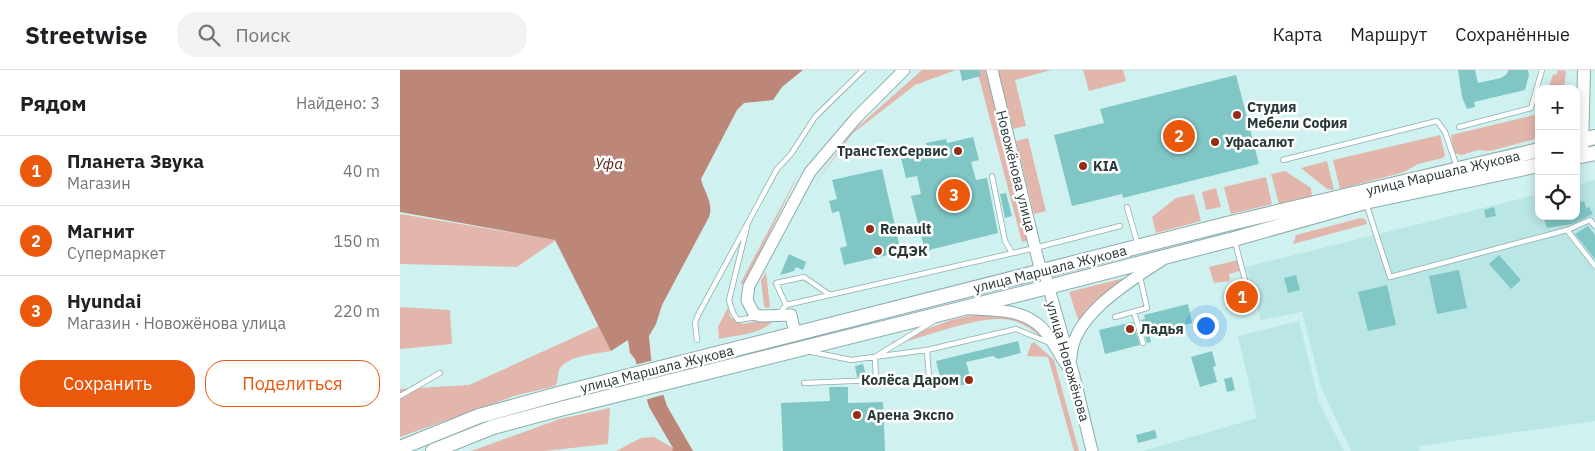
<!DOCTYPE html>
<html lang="ru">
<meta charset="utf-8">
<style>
body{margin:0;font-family:"IBM Plex Sans",sans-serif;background:#f2f2f2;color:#202124}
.controls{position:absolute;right:15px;top:15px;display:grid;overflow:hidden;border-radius:10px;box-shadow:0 2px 12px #0003}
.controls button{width:45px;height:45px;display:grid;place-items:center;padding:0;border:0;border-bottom:1px solid #e0e0e0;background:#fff;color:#202124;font:25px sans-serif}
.you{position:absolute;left:805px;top:255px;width:18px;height:18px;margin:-12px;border:4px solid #fff;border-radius:50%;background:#1a73e8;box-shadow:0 0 0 8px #1a73e833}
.badge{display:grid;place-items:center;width:32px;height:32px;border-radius:50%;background:#ea580c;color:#fff;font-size:16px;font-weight:700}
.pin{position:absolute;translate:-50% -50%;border:2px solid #fff;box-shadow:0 1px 5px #0006}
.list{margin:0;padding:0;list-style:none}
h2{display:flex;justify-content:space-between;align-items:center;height:65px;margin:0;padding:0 20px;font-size:21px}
h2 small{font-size:16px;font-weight:400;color:#757577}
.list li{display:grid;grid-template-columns:32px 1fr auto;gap:15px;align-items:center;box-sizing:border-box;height:70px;padding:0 20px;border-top:1px solid #e0e0e0}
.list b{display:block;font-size:19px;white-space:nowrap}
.list p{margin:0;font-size:16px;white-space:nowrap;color:#757577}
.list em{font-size:16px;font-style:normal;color:#757577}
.actions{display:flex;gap:10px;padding:15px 20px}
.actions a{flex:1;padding:11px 0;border:1px solid #ea580c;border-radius:20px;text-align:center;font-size:18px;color:#ea580c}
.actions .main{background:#ea580c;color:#fff}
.icon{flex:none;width:28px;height:28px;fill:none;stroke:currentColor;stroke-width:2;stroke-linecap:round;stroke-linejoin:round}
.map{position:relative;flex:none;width:1195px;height:381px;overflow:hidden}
header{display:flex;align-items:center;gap:30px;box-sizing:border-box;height:70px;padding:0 25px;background:#fff;border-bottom:1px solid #e0e0e0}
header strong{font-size:24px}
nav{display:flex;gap:28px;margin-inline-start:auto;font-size:18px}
.search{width:350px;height:45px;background:#f2f2f2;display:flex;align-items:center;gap:12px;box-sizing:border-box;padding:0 18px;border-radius:20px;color:#757577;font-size:19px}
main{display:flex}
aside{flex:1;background:#fff}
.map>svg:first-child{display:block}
.built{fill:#bae6e6}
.green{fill:#e3b6ab}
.water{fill:#bc8679}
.pier{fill:#cff2f1}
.building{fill:#7fc6c5}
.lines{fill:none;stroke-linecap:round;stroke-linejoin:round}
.service-casing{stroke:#8cadad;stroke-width:6}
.tertiary-casing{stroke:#8cadad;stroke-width:13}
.secondary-casing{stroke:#8cadad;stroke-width:14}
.primary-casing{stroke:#8cadad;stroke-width:16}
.service{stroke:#fff;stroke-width:4.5}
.tertiary{stroke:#fff;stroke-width:11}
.secondary{stroke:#fff;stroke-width:12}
.primary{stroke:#fff;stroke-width:14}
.poi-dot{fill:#952c15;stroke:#fff;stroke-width:2}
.labels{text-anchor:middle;stroke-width:5;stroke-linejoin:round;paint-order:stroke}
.poi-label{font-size:14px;font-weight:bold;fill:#2a3838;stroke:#fff;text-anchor:start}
.street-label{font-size:14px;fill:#2a3838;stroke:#fff}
.water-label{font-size:15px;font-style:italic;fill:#601d0f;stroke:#fff}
</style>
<header>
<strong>Streetwise</strong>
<div class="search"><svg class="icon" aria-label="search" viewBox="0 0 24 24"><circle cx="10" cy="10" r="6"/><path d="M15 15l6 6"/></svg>Поиск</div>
<nav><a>Карта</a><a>Маршрут</a><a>Сохранённые</a></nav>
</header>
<main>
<aside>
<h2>Рядом<small>Найдено: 3</small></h2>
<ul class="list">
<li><span class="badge">1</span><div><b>Планета Звука</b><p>Магазин</p></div><em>40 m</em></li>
<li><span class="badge">2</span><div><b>Магнит</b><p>Супермаркет</p></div><em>150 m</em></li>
<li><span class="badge">3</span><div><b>Hyundai</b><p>Магазин · Новожёнова улица</p></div><em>220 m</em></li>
</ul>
<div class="actions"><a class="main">Сохранить</a><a>Поделиться</a></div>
</aside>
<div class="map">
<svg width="1195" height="381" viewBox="0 0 1195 381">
<rect width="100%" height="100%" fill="#cff2f1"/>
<!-- built -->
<path class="built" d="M1195 110V351L1020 376 1019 381H951L921 317 902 242 861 250 846 197 1139 124V146H1176V115Z
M899 251 919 332 944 381H743L857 348 838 266Z"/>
<!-- green -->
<path class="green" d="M522 0H556L515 15 452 64 409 123 451 63Z
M577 0H588L630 170 622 172Z
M597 0H651L615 10 626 56 613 59Z
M683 0H723L726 11 689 21Z
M1158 0 1166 1 1164 19H1148L1153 5 1157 4Z
M1139 44V68L1090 81 1078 80 1062 85 1054 83 1051 65Z
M1040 65 1045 85 1043 88 1018 94 1004 102 940 119 933 90Z
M628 68 646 141 634 144 616 71Z
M927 91 934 120 927 119 901 98Z
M401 99 345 213 340 214Z
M885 101 911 118 912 126 879 134 871 104Z
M866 107 872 134 831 144 824 117Z
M816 118 821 137 806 140 802 122Z
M794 124 801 151 756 163 752 147 776 128Z
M0 144 156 170 117 197 0 194Z
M961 148 965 149 967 154 893 174 896 165Z
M838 190 840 201 829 204 830 211 814 213 809 197Z
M366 202 370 237 366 238 364 236 361 210Z
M724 208 692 238 680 255 669 222Z
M0 237 50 240 52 274 0 279Z
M328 237 330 247 342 254 375 248C366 264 336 265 319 269L318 257Z
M582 243 627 250 643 265 640 266C631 259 621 252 610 250 581 244 523 268 493 275L492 272 551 250Z
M199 256 211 281C196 284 167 285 159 300 157 306 159 311 155 316L114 326 0 367V319L69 315Z
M634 272 654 290 679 381H674L648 287 627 286 631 274Z
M210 338 208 374 145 381H71L160 349Z
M254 367 273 378 272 381H216L241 368Z"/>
<!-- water -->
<path class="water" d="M0 0H403L382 17 373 30 344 33 337 40 301 109C304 122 314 133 309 147L262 235 256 254 249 266 251 288 267 336 293 381H272L273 378 249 337 235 289 230 283 228 270 211 281 155 170 0 142Z"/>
<!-- pier -->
<path class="pier" d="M254 290 266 324 245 330 234 295Z"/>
<!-- building -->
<path class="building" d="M560 0H579L581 6 562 11Z
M1058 0H1075L1078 13 1101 8 1107 4 1108 0H1128L1129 5 1125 20 1074 32 1075 37 1067 39 1062 27Z
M836 5 859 94 723 128 722 124 672 136 654 65 704 53 700 39Z
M573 67 579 90 571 92 576 110 587 108 598 163 525 181 511 126 521 124 517 106 506 108 500 84 527 78 526 73 546 69 547 73Z
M482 99 501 182 444 195 440 178 447 176 439 141 432 143 429 131 437 129 432 110Z
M606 123 612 146 605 148 600 124Z
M1184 131 1186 138 1189 137 1193 144 1172 154 1147 158 1143 146H1176V133Z
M1094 137 1096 146 1086 148 1084 140Z
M1188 156 1195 165V189L1175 164Z
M389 184 406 192 403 200 396 197 394 201 380 205Z
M1099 185 1121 210 1111 219 1089 194Z
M1059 200 1067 238 1037 244 1029 206Z
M896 205 900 220 888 223 884 208Z
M987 215 996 255 968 261 958 222Z
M850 216 856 236 840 240 835 220Z
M788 234 792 253 749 264 751 272 747 273 741 250 745 249 744 245Z
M733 252 740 275 705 284 699 260Z
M618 271 621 283 598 289 593 286 566 292 572 313 553 317 541 310 536 291Z
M812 281 816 296 813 297 817 312 800 317 791 287Z
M463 294 466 305 457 307 455 296Z
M832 307 835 320 827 322 824 309Z
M429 317H448V333L483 332 485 381H383L381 333 430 331Z
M755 360 757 368 738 373 736 365Z"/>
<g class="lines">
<defs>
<path id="service" d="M1059 57 1131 38 1142 0
M883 90 1037 51 1045 62 1057 97
M592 106 605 171 612 183
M966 133 990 207 1167 160 1190 150 1195 156
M727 137 738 175
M347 157 329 230 333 243 338 250 356 247
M1167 160 1195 196
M835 172 846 214
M386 235 376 213 404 207 430 225
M734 242 743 273
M379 244 386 235 635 178 720 156
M715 247 747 238 740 207
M297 270 295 253 298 245 377 99 391 84 415 47 463 0
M527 280 529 308
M407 281 451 290 527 280 616 259 650 273
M404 313 476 310 475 287 537 249
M0 326 40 303"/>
<path id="tertiary" d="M592 0 639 194 644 201 674 306 692 381
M571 239C595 240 623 239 642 258 652 268 659 285 668 297
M395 264 391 245 360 246 354 244 347 230 349 216 410 102 457 47 504 0
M671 288C671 246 730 211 762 190"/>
<path id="secondary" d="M1182 80 1184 0"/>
<path id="primary" d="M1176 72 1195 67
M1176 87 1195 83
M0 378 79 346 162 323 827 154 1139 80
M33 381 93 357 164 338 648 217 834 169 965 132 1139 95"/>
</defs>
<!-- service casing -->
<use href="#service" class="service-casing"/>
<!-- tertiary casing -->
<use href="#tertiary" class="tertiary-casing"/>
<!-- secondary casing -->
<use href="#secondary" class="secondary-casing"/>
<!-- primary casing -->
<use href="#primary" class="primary-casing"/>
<!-- service -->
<use href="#service" class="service"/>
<!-- tertiary -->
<use href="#tertiary" class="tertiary"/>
<!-- secondary -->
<use href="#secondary" class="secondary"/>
<!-- primary -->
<use href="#primary" class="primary"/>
</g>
<!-- markers -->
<g class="poi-dot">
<circle cx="837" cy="45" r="5"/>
<circle cx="815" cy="72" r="5"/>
<circle cx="558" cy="81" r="5"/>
<circle cx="683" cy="96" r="5"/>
<circle cx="470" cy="159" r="5"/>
<circle cx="478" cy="181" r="5"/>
<circle cx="730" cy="259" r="5"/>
<circle cx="569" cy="310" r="5"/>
<circle cx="457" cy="345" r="5"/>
</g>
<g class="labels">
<!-- poi labels -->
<g class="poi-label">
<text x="847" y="42">Студия<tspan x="847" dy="16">Мебели София</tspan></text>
<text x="825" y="77">Уфасалют</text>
<text x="548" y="86" text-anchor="end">ТрансТехСервис</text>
<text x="693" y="101">KIA</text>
<text x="480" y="164">Renault</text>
<text x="488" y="186">СДЭК</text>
<text x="740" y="264">Ладья</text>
<text x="559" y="315" text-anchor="end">Колёса Даром</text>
<text x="467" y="350">Арена Экспо</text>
</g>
<!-- street labels -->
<g class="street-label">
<text transform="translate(616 101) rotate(76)" y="5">Новожёнова улица</text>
<text transform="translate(1043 103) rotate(-13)" y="5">улица Маршала Жукова</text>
<text transform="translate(650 199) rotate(-14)" y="5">улица Маршала Жукова</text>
<text transform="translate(668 291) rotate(74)" y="5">улица Новожёнова</text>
<text transform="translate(257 299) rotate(-14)" y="5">улица Маршала Жукова</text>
</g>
<!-- water labels -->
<g class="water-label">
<text x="209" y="99">Уфа</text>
</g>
</g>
</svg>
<div class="controls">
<button>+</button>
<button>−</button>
<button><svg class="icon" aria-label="locate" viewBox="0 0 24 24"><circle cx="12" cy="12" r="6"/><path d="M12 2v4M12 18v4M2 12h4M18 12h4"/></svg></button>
</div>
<div class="you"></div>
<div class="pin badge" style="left:842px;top:227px">1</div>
<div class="pin badge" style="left:779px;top:66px">2</div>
<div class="pin badge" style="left:554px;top:125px">3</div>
</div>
</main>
